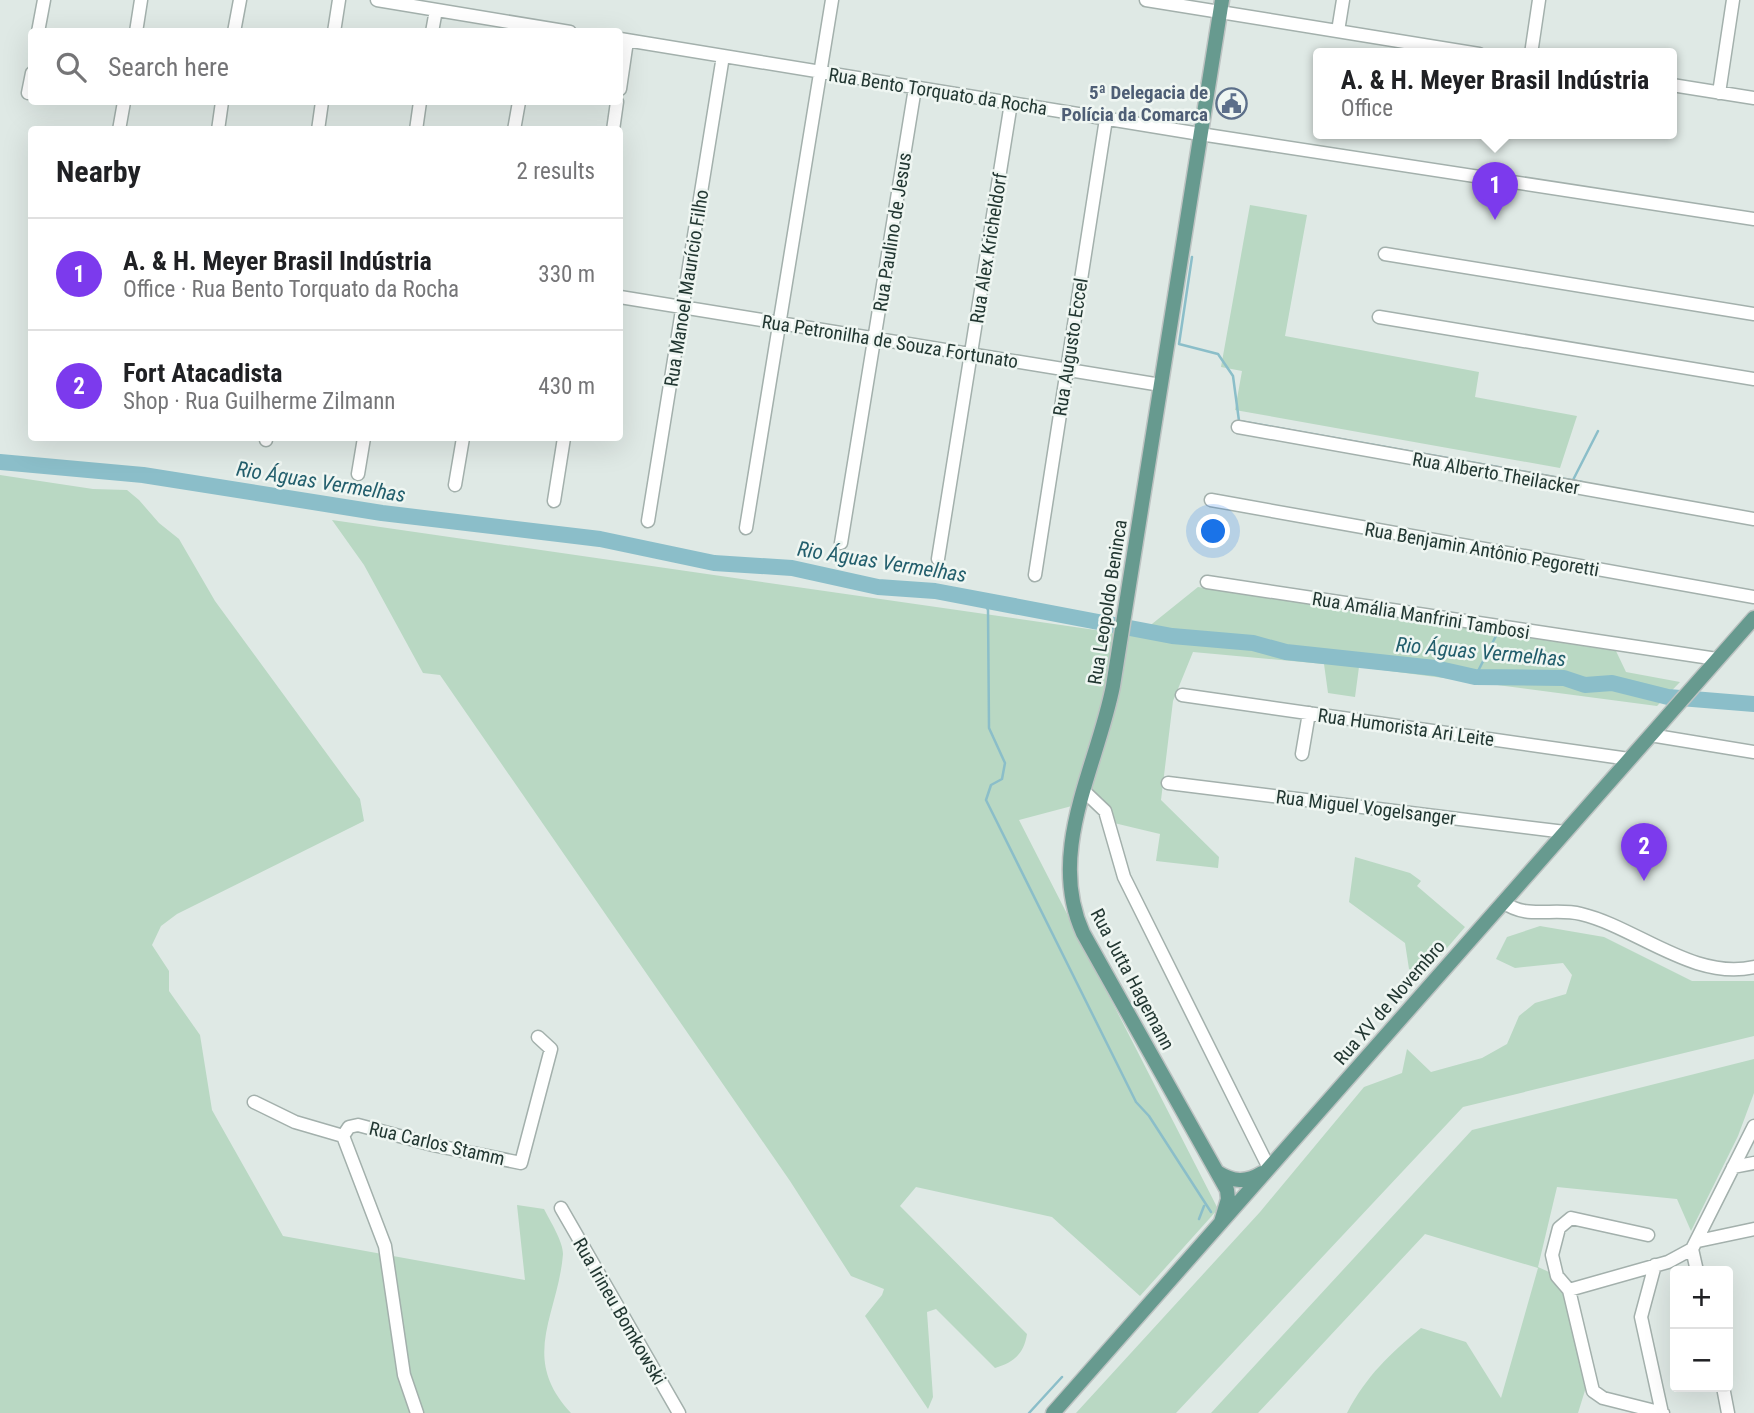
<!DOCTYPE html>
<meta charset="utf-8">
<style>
body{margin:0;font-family:"Roboto Condensed",sans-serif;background:#f6f6f6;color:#202124}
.controls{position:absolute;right:21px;bottom:21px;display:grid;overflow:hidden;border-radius:7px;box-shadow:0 7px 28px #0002}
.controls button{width:63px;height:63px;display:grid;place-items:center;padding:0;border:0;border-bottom:2px solid #e0e0e0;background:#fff;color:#202124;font:35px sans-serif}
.you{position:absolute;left:1214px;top:532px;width:24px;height:24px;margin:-18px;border:5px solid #fff;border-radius:50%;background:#1a73e8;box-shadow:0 0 0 10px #1a73e833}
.badge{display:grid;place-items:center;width:46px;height:46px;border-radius:50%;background:#7c3aed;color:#fff;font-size:23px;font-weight:700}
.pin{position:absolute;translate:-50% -58px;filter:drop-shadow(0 2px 4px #0008)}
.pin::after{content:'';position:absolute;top:37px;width:24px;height:21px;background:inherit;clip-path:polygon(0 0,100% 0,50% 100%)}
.popup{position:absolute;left:1313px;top:48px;width:364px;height:91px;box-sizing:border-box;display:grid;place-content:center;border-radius:7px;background:#fff;filter:drop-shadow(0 2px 5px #0005);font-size:23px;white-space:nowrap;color:#757577}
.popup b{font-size:26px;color:#202124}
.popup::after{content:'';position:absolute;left:50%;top:100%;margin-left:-14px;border:14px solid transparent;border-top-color:#fff}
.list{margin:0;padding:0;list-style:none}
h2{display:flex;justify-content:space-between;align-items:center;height:91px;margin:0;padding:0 28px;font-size:30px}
h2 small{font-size:23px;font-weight:400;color:#757577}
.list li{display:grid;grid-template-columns:46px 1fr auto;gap:21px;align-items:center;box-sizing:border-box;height:112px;padding:0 28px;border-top:2px solid #e0e0e0}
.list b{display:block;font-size:26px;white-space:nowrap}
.list p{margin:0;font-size:23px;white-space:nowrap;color:#757577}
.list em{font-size:23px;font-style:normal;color:#757577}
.icon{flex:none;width:38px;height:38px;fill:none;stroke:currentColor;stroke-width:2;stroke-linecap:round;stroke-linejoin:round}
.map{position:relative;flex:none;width:1754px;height:1413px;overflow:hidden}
.search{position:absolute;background:#fff;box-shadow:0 7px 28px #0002;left:28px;top:28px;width:595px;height:77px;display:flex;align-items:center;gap:18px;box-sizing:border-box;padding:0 24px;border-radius:7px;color:#757577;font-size:26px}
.panel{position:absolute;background:#fff;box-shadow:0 7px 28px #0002;left:28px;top:126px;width:595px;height:315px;border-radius:7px}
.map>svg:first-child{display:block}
.green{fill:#b9d8c3}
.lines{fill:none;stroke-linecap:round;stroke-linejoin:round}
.stream{stroke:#8bbec9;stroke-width:2.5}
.river{stroke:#8bbec9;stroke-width:16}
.minor-casing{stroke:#a3b0ac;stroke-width:15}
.major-casing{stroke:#bdc3c2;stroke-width:17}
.minor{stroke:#fff;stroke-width:12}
.major{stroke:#679a8f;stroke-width:14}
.labels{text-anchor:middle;stroke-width:5;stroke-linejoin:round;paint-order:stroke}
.street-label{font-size:19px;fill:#223732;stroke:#eff6f2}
.service-label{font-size:19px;font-weight:bold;fill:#4e5e75;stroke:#eff6f2;text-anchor:end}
.water-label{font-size:21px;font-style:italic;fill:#225e6c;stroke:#eff6f2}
</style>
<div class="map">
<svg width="1754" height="1413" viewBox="0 0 1754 1413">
<rect width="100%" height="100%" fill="#dfe9e5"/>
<!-- green -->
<path class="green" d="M1250 205 1307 215 1285 336 1479 372 1475 397 1577 416 1560 468 1235 410 1242 371 1221 367Z
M0 475 93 489 127 490 139 500 159 523 179 539 215 601 360 799 364 821 177 914 161 926 152 945 169 971V991L200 1035 212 1110 283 1236 525 1280 517 1205 544 1209C550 1221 563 1241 563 1254 558 1316 519 1357 571 1413H0Z
M332 520 1137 636 1198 587 1616 651 1626 672 1680 682 1657 706 1359 667 1355 697 1328 693 1324 664 1193 652 1173 701 1161 800 1219 857 1218 868 1156 861 1160 834 1114 823 1102 798 1019 820 1218 1209 1140 1296 1052 1217 916 1187 900 1206 1027 1334C1024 1354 1014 1362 995 1368L936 1309 927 1312 933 1397 928 1409 865 1316 882 1295 884 1289 851 1276 790 1181 440 675 423 673 364 565Z
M1355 857 1410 873 1421 881 1417 886 1465 927 1423 976 1409 969 1405 943 1349 902Z
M1540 926 1604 937 1692 981H1754V1036L1463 1107 1176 1413H1076L1260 1212 1364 1087 1402 1073 1407 1049 1431 1072 1482 1058 1507 1044 1519 1016 1535 1003 1566 994 1572 975 1563 963 1515 968 1496 959 1507 937Z
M1754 1059V1093L1738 1136 1691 1231 1677 1199 1557 1187 1538 1267 1549 1272 1567 1297 1587 1384 1578 1413H1347C1367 1375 1389 1355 1421 1328L1466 1342 1501 1398 1538 1268 1425 1234 1258 1413H1211L1472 1130Z"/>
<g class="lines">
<!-- stream -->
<path class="stream" d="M1192 257 1179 344 1218 354 1233 376 1239 421 1582 482
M1573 480 1598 431
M983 601 988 610 989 728 1005 763 1002 779 991 785 986 800 1136 1102 1149 1116 1211 1212
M1475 677 1498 632
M1199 1219 1204 1206
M1029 1413 1062 1377"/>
<!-- river -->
<path class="river" d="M0 462 143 475 382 513 600 539 714 563 792 568 878 587 935 591 1172 636 1253 643 1286 652 1435 668 1475 677 1564 678 1585 685 1612 683 1668 697 1754 704"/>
<defs>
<path id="minor" d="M377 0 570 32
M1146 0 1479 54
M1338 31 1343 0
M38 32 44 0
M136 32 141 0
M234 32 240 0
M334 32 339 0
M432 32 436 10
M620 39 1200 134 1754 219
M1531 54 1539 0
M1672 85 1754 98
M620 89 627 41
M28 93 32 73
M1719 93 1733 0
M119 130 124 102
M218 130 222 102
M318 130 322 102
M416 130 420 102
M514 130 519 102
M613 130 617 102
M1385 254 1754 314
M620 297 1161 385
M1379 317 1754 379
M1238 427 1754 519
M266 440V438
M358 474 364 438
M455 485 463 438
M1211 500 1754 597
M554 501 564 438
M648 521 723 56
M746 528 832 0
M841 543 915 88
M938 559 1011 103
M1035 575 1106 119
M1207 582 1717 659
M1182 695 1629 759
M1650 735 1754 752
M1302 754 1309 713
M1168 783 1565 832
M1085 792 1105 811 1124 877 1269 1168
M1503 902C1527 920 1553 907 1581 914 1636 927 1694 981 1754 967
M254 1102 295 1122 343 1136
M1733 1167 1754 1163
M561 1208 679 1413
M1648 1235 1571 1218 1559 1228 1552 1255 1557 1276 1569 1290 1593 1391 1603 1398 1663 1413
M1698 1241 1754 1229
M1692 1249 1697 1271
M1655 1265 1641 1317 1662 1413
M1569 1290 1668 1262 1692 1249 1754 1126
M1723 1387 1728 1413
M417 1413 404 1375 385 1246 343 1136 349 1127 358 1125 433 1145 521 1163 551 1049 538 1037"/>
<path id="major" d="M1217 1172C1233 1182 1246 1183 1262 1173
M1221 1222 1228 1199 1227 1190 1083 933C1046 852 1097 767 1113 686L1222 0
M1053 1413 1754 618"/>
</defs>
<!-- minor casing -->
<use href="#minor" class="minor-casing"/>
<!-- major casing -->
<use href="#major" class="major-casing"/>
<!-- minor -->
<use href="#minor" class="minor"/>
<!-- major -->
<use href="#major" class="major"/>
</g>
<!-- icons -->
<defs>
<symbol id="civic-ring" viewBox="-11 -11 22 22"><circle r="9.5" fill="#eff6f2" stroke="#5c6f8a" stroke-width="1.5"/><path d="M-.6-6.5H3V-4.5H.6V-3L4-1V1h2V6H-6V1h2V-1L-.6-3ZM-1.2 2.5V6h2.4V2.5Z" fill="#5c6f8a"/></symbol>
</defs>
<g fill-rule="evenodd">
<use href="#civic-ring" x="1214" y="86" width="35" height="35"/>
</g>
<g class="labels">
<!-- street labels -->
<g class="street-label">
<text transform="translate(938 91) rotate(9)" y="7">Rua Bento Torquato da Rocha</text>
<text transform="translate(892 232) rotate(-81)" y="7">Rua Paulino de Jesus</text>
<text transform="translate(988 248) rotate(-81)" y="7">Rua Alex Kricheldorf</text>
<text transform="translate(686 288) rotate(-81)" y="7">Rua Manoel Maurício Filho</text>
<text transform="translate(890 341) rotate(9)" y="7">Rua Petronilha de Souza Fortunato</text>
<text transform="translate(1070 347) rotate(-81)" y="7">Rua Augusto Eccel</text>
<text transform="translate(1496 473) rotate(10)" y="7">Rua Alberto Theilacker</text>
<text transform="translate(1482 549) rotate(10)" y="7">Rua Benjamin Antônio Pegoretti</text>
<text transform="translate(1107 602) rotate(-81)" y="7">Rua Leopoldo Beninca</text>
<text transform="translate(1421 615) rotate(9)" y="7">Rua Amália Manfrini Tambosi</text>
<text transform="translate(1406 727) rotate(8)" y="7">Rua Humorista Ari Leite</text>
<text transform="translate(1366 807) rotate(7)" y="7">Rua Miguel Vogelsanger</text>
<text transform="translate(1133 979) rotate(62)" y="7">Rua Jutta Hagemann</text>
<text transform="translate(1389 1002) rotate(-49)" y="7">Rua XV de Novembro</text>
<text transform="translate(437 1143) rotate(13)" y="7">Rua Carlos Stamm</text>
<text transform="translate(620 1311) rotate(60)" y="7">Rua Irineu Bomkowski</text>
</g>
<!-- service labels -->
<g class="service-label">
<text x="1208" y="99">5ª Delegacia de<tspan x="1208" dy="22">Polícia da Comarca</tspan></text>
</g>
<!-- water labels -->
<g class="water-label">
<text transform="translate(321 482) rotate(9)" y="7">Rio Águas Vermelhas</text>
<text transform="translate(882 562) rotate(9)" y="7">Rio Águas Vermelhas</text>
<text transform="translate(1481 652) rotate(5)" y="7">Rio Águas Vermelhas</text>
</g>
</g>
</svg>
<div class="controls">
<button>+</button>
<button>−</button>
</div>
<div class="you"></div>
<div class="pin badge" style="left:1495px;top:220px">1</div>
<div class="popup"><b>A. &amp; H. Meyer Brasil Indústria</b>Office</div>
<div class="pin badge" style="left:1644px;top:881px">2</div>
<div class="search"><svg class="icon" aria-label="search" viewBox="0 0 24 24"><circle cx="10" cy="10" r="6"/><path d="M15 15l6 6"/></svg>Search here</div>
<section class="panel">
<h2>Nearby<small>2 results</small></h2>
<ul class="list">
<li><span class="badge">1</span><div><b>A. &amp; H. Meyer Brasil Indústria</b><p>Office · Rua Bento Torquato da Rocha</p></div><em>330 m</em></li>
<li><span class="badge">2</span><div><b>Fort Atacadista</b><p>Shop · Rua Guilherme Zilmann</p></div><em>430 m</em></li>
</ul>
</section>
</div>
